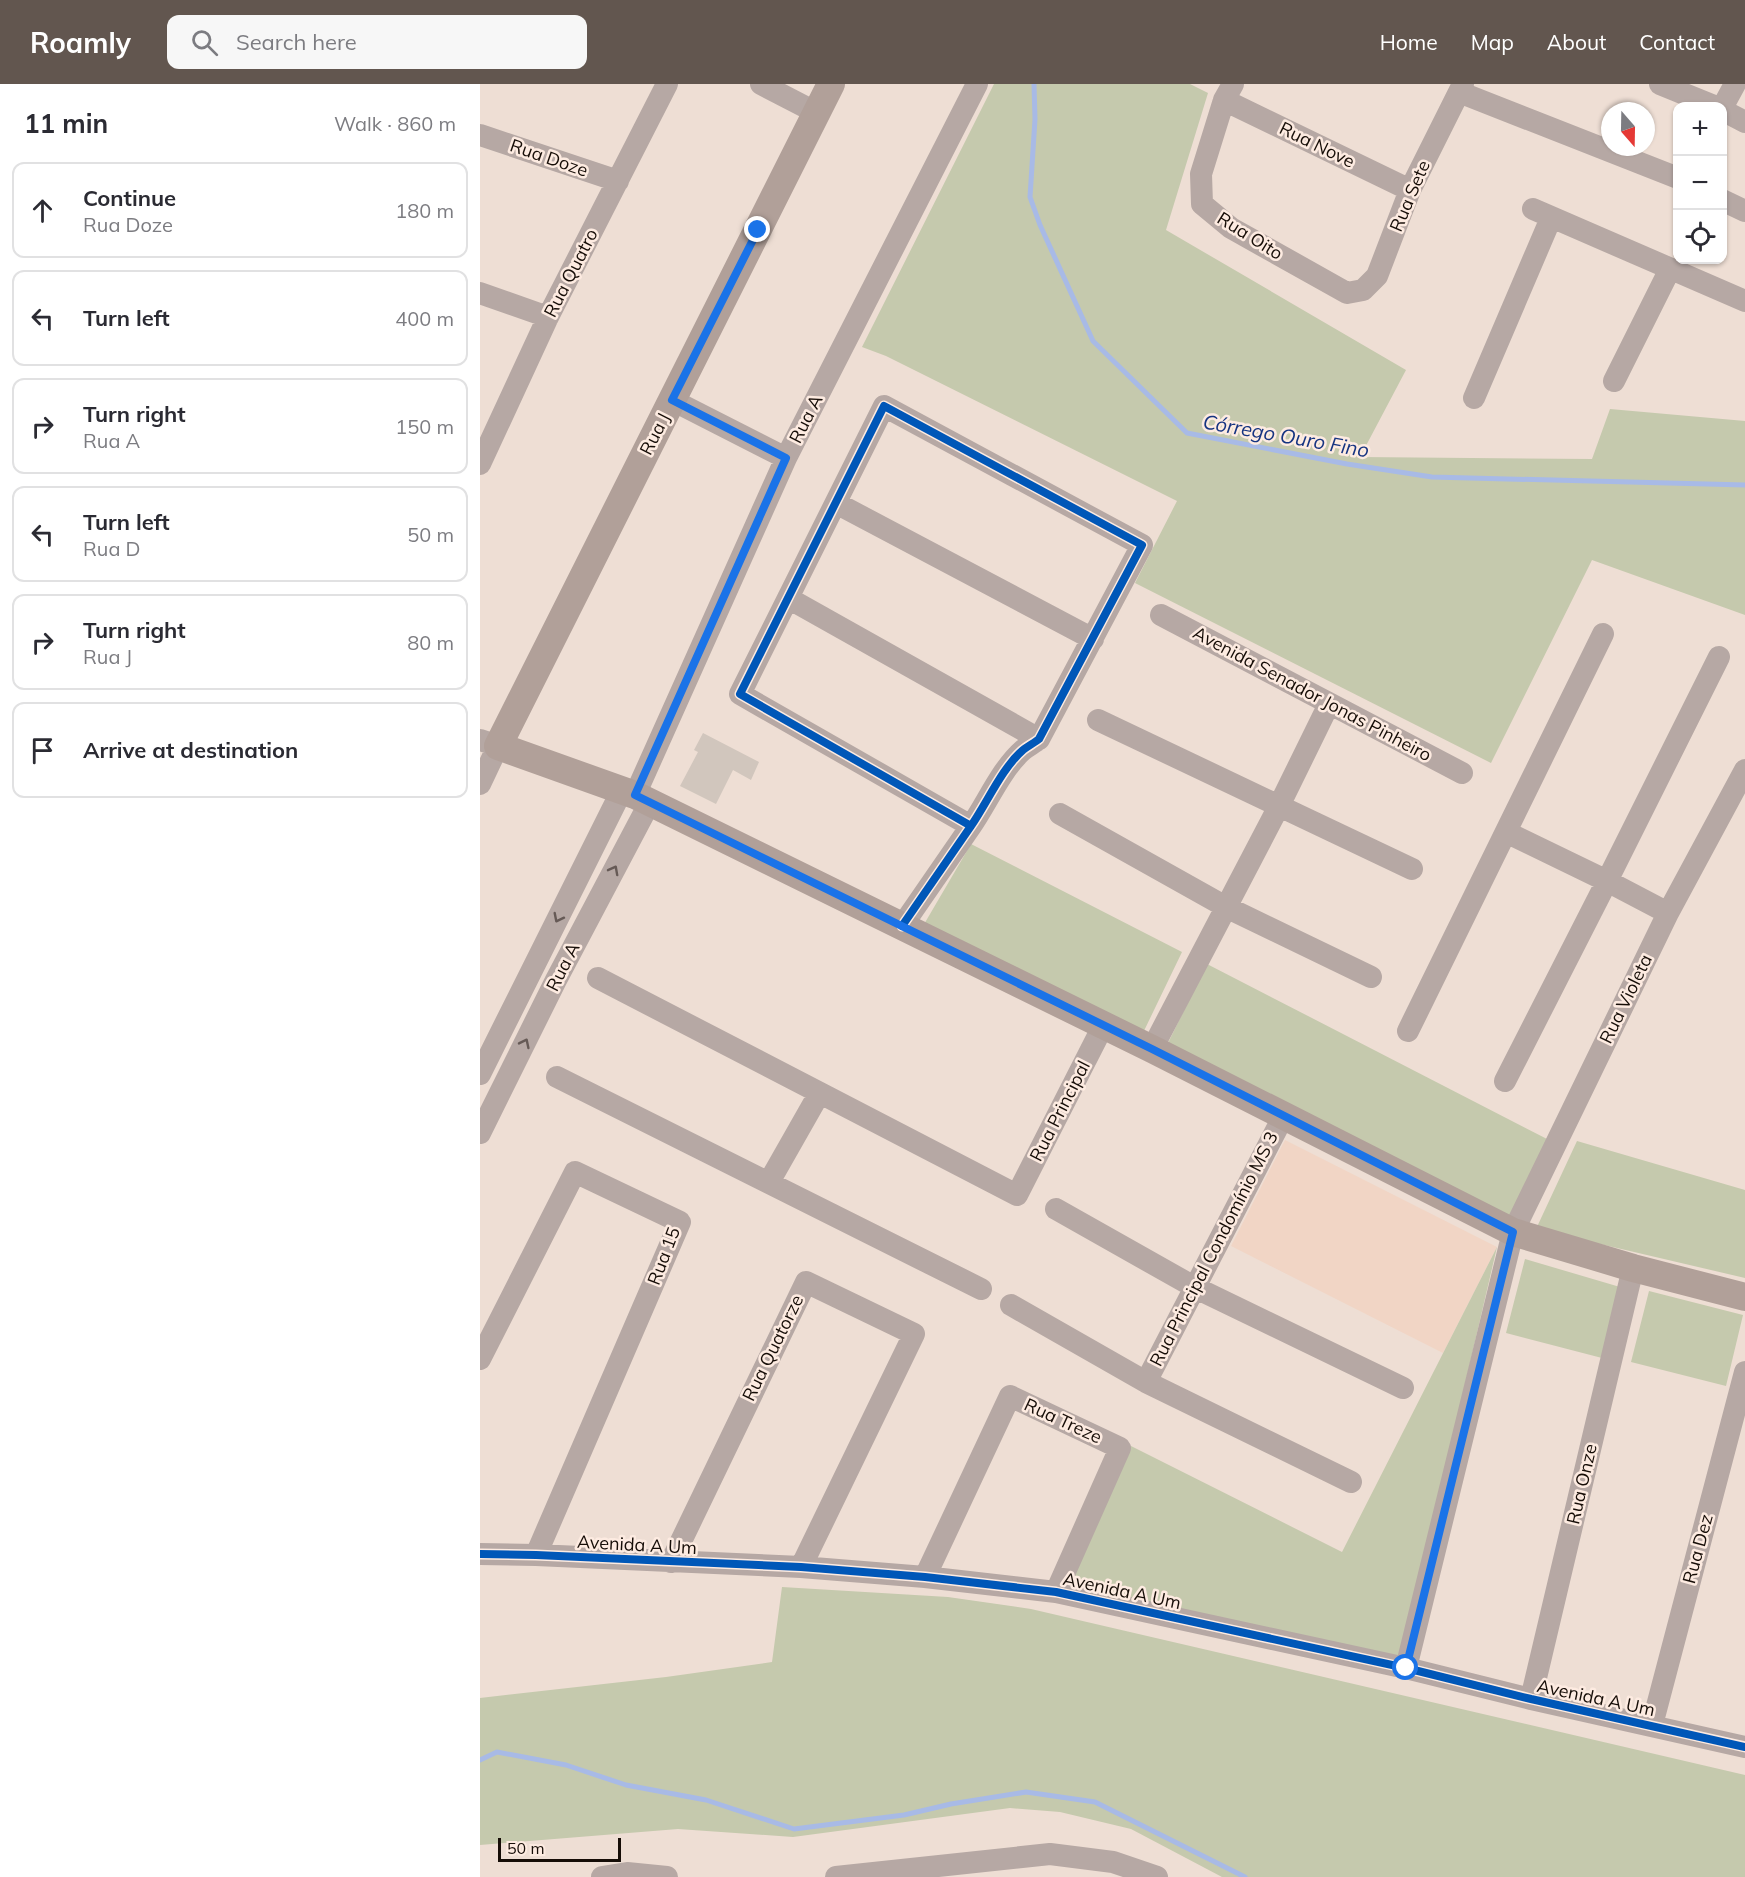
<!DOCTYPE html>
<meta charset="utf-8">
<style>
body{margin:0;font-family:Mulish,sans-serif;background:#f7f7f7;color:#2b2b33}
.controls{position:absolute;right:18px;top:18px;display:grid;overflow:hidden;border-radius:12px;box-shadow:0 2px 4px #0004}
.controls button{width:54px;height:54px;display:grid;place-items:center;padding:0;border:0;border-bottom:2px solid #e1e1e2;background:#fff;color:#2b2b33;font:30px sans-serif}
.compass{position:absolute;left:1121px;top:18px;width:54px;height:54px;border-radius:50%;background:#fff;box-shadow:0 2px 4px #0004;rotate:160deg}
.scale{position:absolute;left:18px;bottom:15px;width:123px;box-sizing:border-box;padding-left:6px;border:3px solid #160d07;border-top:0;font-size:16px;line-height:21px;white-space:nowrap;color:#160d07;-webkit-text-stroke:4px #fdebe1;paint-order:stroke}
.stop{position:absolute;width:18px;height:18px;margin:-14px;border:4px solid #1a73e8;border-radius:50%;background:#fff}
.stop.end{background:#1a73e8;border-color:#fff;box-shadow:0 2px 6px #0008}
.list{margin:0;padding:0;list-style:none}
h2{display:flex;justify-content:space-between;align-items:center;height:78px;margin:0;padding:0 24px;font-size:26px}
h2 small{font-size:20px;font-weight:400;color:#7c7c81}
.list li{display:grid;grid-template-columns:39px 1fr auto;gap:18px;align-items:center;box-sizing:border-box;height:96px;margin:0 12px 12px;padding:0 12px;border:2px solid #e1e1e2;border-radius:12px}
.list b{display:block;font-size:22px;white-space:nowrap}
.list p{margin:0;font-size:20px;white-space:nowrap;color:#7c7c81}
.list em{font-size:20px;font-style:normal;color:#7c7c81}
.icon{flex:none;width:33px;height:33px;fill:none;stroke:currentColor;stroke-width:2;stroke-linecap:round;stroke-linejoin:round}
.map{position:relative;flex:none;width:1265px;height:1793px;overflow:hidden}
header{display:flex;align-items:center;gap:36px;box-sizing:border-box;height:84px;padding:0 30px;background:#62564f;color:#fff}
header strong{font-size:28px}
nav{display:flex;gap:33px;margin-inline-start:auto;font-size:21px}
.search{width:420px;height:54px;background:#f7f7f7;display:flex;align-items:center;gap:15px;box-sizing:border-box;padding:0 21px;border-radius:12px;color:#7c7c81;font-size:22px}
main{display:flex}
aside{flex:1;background:#fff}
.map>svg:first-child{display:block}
.built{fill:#f1d5c5}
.green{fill:#c5c9ad}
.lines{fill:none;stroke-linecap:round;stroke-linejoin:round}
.stream{stroke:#a8bae6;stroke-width:5}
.building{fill:#d1c6bd}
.minor{stroke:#b6a8a4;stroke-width:22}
.major{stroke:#b1a099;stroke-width:28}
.cycleway-casing{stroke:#fdebe1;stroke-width:11}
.cycleway{stroke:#0057b8;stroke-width:8}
.oneway{stroke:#665a56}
.route{stroke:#1a73e8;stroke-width:8}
.labels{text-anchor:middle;stroke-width:5;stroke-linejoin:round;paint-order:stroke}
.street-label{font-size:18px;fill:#160d07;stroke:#fdebe1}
.water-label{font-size:20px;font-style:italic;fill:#163481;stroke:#fdebe1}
</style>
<header>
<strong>Roamly</strong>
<div class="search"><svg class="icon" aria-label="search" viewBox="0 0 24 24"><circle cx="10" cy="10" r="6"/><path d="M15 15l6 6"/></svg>Search here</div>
<nav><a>Home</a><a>Map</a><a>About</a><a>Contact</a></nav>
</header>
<main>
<aside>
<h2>11 min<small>Walk · 860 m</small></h2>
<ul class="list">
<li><svg class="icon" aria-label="ahead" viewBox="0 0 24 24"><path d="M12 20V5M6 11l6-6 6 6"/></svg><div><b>Continue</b><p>Rua Doze</p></div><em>180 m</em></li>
<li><svg class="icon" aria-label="left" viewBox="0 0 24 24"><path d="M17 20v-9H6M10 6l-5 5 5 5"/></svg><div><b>Turn left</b></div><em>400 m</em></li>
<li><svg class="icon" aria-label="right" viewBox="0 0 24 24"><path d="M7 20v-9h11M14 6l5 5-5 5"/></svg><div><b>Turn right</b><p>Rua A</p></div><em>150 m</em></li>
<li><svg class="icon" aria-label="left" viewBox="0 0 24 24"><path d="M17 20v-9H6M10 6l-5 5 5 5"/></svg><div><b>Turn left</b><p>Rua D</p></div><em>50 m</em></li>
<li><svg class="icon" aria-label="right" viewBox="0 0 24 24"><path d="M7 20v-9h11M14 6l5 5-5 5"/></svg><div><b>Turn right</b><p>Rua J</p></div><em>80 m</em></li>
<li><svg class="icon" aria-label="arrive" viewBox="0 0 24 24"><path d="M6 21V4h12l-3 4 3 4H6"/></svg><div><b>Arrive at destination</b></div></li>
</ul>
</aside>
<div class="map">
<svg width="1265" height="1793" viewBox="0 0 1265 1793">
<rect width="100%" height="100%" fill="#eeded4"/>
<!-- built -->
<path class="built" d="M805 1056 1017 1163 963 1269 751 1162Z"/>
<!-- green -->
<path class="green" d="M514 0H710L728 9 686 146 926 286 880 373 1112 375 1130 325 1265 337V531L1112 476 1011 679 655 499 697 417 406 272 382 263Z
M491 760 702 868 662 951 443 842Z
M727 880 1069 1056 1032 1135 686 963Z
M1097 1057 1265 1106V1194L1056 1145Z
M1017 1163 921 1575 589 1504 649 1361 862 1468Z
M1045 1175 1140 1203 1122 1274 1026 1249Z
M1169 1207 1263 1231 1246 1302 1151 1278Z
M302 1503 468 1513 551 1525 1265 1691V1793H742L651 1745 580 1728 530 1724 313 1753 198 1745 0 1761V1614L186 1593 292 1578Z"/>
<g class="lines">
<!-- stream -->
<path class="stream" d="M554 0 555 35 550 113 560 141 613 257 707 349 867 380 952 393 1265 401
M0 1676 17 1668 86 1681 146 1701 226 1716 314 1745 424 1731 471 1720 546 1708 615 1718 765 1793"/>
</g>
<!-- building -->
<path class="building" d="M223 649 279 678 271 696 253 686 236 720 200 702 218 668 214 666Z"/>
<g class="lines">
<!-- minor -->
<path class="minor" d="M281 0 337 29
M753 0 744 16 721 90 722 120 751 144 867 209 883 206 897 192 930 106 983 0
M1180 0 1234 22
M979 8 1198 94
M744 16 930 106
M1242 24 1255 0
M1242 26 1265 38
M0 51 138 97
M1242 116 1265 127
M1053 125 1265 217
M0 209 68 233
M1134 297 1190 185
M994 314 1071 134
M192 316 306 374
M0 380 68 233 187 0
M356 419 613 555
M308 514 559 655
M681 531 982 689
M618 636 932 785
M0 656 18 662 0 700
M155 711 306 374 497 0
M580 730 746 823 891 893
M1026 748 1127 797 1188 829
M422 842 491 742C507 719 522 684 543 666 548 662 554 659 559 655L662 461 404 322 260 610 491 742
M118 894 537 1111 623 942
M928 947 1123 550
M672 965 799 722 849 620
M0 990 142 706
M77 993 501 1205
M1025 997 1127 797 1239 573
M0 1049 76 896 170 718
M289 1098 339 1010
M576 1125 716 1204 923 1304
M531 1221 666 1298 871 1398
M0 1275 95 1088 200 1138 56 1471
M666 1298 803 1033
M0 1470 56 1471 321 1483 445 1493 576 1508 926 1584 1051 1615 1265 1663
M191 1478 326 1198 434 1250 321 1483
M445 1493 530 1312 640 1364 576 1508
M926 1584 1033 1148 1188 829 1265 686
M1051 1615 1153 1184
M1172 1641 1265 1288
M122 1793 147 1789 187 1793
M356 1793 570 1770 633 1778 677 1793"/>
<!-- major -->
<path class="major" d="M351 0 18 662 155 711 672 965 1033 1148 1153 1184 1265 1213"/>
<defs>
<path id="cycleway" d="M422 842 491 742C507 719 522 684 543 666 548 662 554 659 559 655L662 461 404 322 260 610 491 742
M0 1470 56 1471 321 1483 445 1493 576 1508 926 1584 1051 1615 1265 1663"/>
</defs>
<!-- cycleway casing -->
<use href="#cycleway" class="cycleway-casing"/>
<!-- cycleway -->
<use href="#cycleway" class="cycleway"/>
</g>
<!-- one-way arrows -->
<defs><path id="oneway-chevron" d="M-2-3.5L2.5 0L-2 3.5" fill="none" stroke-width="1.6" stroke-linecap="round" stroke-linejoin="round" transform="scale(1.5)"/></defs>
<g class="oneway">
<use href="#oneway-chevron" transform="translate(134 786) rotate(-62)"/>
<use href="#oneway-chevron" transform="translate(78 834) rotate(117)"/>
<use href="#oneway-chevron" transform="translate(45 959) rotate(-64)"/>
</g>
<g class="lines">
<!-- route -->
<path class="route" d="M278 146 192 316 306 374 155 711 672 965 1033 1148 926 1584"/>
</g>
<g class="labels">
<!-- street labels -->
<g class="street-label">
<text transform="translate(837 61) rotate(26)" y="6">Rua Nove</text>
<text transform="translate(69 74) rotate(19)" y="6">Rua Doze</text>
<text transform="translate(930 112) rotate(-67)" y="6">Rua Sete</text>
<text transform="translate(770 152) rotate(32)" y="6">Rua Oito</text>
<text transform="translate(91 189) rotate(-63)" y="6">Rua Quatro</text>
<text transform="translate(326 335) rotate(-63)" y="6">Rua A</text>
<text transform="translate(175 350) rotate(-63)" y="6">Rua J</text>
<text transform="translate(832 610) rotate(28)" y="6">Avenida Senador Jonas Pinheiro</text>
<text transform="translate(83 883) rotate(-63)" y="6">Rua A</text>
<text transform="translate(1146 915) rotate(-64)" y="6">Rua Violeta</text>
<text transform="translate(580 1027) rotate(-63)" y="6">Rua Principal</text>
<text transform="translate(734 1165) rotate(-63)" y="6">Rua Principal Condomínio MS 3</text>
<text transform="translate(184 1172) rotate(-69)" y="6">Rua 15</text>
<text transform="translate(293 1264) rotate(-64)" y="6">Rua Quatorze</text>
<text transform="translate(583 1337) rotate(25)" y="6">Rua Treze</text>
<text transform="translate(1102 1400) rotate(-77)" y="6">Rua Onze</text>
<text transform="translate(157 1461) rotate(3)" y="6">Avenida A Um</text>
<text transform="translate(1218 1465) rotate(-75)" y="6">Rua Dez</text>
<text transform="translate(642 1507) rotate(12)" y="6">Avenida A Um</text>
<text transform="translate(1116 1614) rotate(12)" y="6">Avenida A Um</text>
</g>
<!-- water labels -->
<g class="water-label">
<text transform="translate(806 352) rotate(10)" y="7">Córrego Ouro Fino</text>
</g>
</g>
</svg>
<div class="controls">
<button>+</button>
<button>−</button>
<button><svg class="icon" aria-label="locate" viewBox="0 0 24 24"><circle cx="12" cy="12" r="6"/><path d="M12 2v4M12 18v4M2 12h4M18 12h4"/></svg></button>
</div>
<svg class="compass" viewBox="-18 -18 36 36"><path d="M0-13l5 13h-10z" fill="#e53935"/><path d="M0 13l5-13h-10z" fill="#7c7c81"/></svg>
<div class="scale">50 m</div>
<div class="stop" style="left:926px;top:1584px"></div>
<div class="stop end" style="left:278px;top:146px"></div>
</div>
</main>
